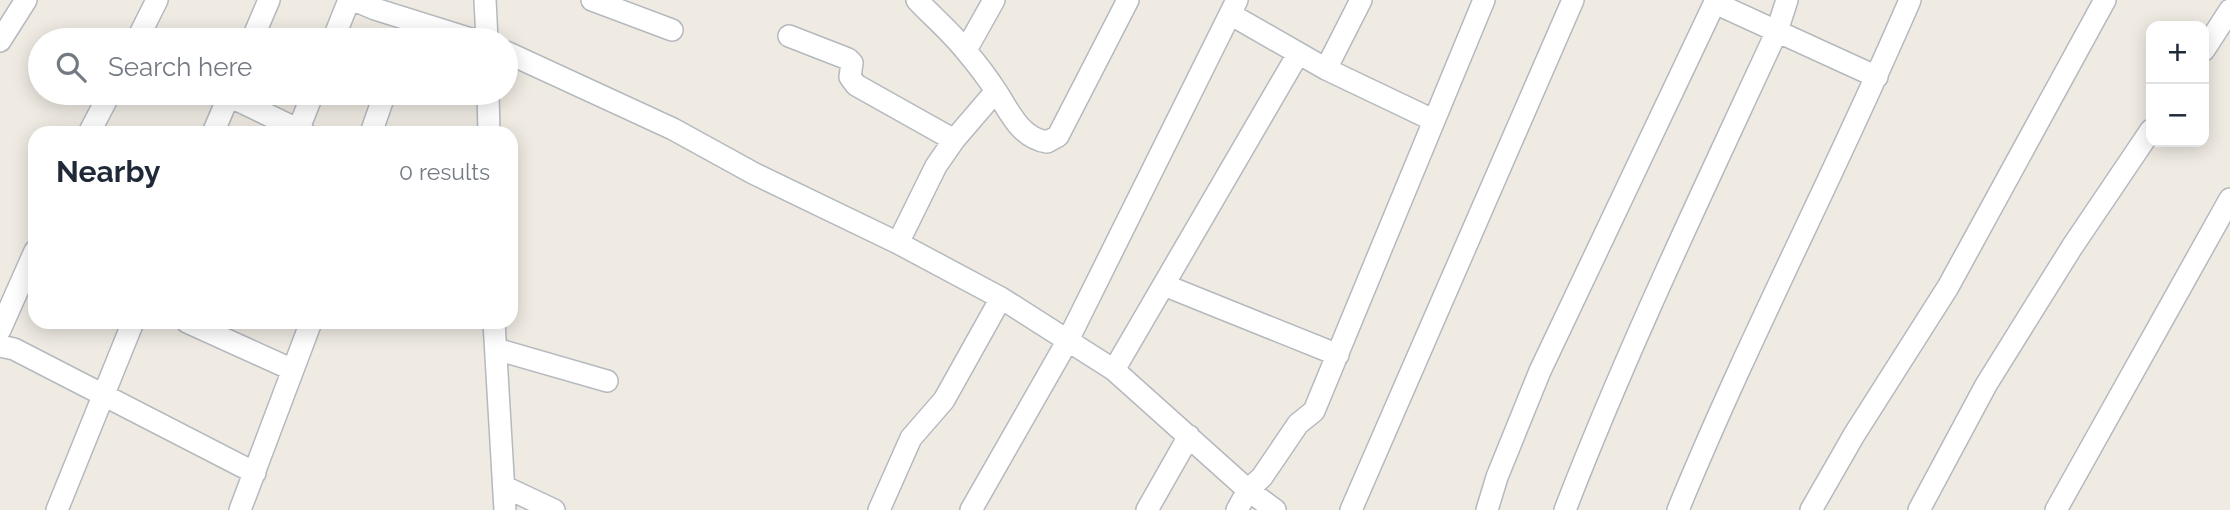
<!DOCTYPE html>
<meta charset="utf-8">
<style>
body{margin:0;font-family:Raleway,sans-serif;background:#f2f2f3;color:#1f2937}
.controls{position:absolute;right:21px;top:21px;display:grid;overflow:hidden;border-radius:14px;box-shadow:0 4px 18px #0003}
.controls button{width:63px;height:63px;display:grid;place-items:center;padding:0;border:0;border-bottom:2px solid #e0e1e3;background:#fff;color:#1f2937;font:35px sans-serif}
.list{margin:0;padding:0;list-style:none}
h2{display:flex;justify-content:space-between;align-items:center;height:91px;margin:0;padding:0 28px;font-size:30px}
h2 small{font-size:23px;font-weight:400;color:#747a83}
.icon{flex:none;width:38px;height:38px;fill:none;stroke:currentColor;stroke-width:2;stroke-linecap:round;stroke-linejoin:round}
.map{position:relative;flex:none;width:2230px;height:510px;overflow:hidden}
.search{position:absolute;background:#fff;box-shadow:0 4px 18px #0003;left:28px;top:28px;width:490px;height:77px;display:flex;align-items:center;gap:18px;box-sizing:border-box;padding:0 24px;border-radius:38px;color:#747a83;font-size:26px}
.panel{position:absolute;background:#fff;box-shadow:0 4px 18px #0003;left:28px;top:126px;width:490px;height:203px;border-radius:21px}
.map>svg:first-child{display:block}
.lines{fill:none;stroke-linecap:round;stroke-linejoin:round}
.minor-casing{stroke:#b5b9be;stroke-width:24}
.minor{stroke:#fff;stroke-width:21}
</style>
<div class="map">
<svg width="2230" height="510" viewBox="0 0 2230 510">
<rect width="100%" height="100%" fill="#efebe3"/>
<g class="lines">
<defs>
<path id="minor" d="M354 0 375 9 474 40
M485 0 487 40
M592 0 672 30
M917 0C933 17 952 33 966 51 977 64 987 77 996 91 1010 112 1020 138 1047 142L1058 136 1128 0
M1715 3 1877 77
M1230 14 1326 69 1433 120
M789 36 848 59 852 63 850 77 856 85 954 140
M137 40 157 0
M252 40 269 0
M333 40 349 0
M0 41 26 0
M966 50 994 0
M2204 50 2230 10
M506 52 673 129 753 173 898 243 1001 298 1114 370 1248 490 1275 510
M1326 69 1361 0
M488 93 489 133
M229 96 305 133
M89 133 110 93
M213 133 230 93
M297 133 313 93
M371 133 385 93
M898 243 936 166 954 140 996 91
M1164 285 1338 355
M187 322 293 370
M494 322 505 510
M0 330 35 251
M0 346 14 349 255 473
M496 349 607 381
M1114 370 1298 54
M505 487 554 510
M57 510 133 322
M240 510 311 322
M879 510 911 438 944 400 1001 298
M971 510 1068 340 1237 0
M1147 510 1189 436
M1237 510 1248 490 1262 477 1298 424 1314 411 1484 0
M1351 510 1573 0
M1487 510 1497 477 1540 371 1716 0
M1565 510C1628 347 1704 189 1777 31L1787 0
M1678 510C1749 337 1836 172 1910 0
M1811 510 1854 435 1948 287 2105 0
M1919 510 1986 385 2072 247 2151 130
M2056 510 2230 199"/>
</defs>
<!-- minor casing -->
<use href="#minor" class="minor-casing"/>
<!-- minor -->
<use href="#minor" class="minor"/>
</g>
</svg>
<div class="controls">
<button>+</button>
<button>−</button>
</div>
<div class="search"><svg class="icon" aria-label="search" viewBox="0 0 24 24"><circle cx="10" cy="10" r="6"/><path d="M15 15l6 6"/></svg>Search here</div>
<section class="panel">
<h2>Nearby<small>0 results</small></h2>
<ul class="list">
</ul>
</section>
</div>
